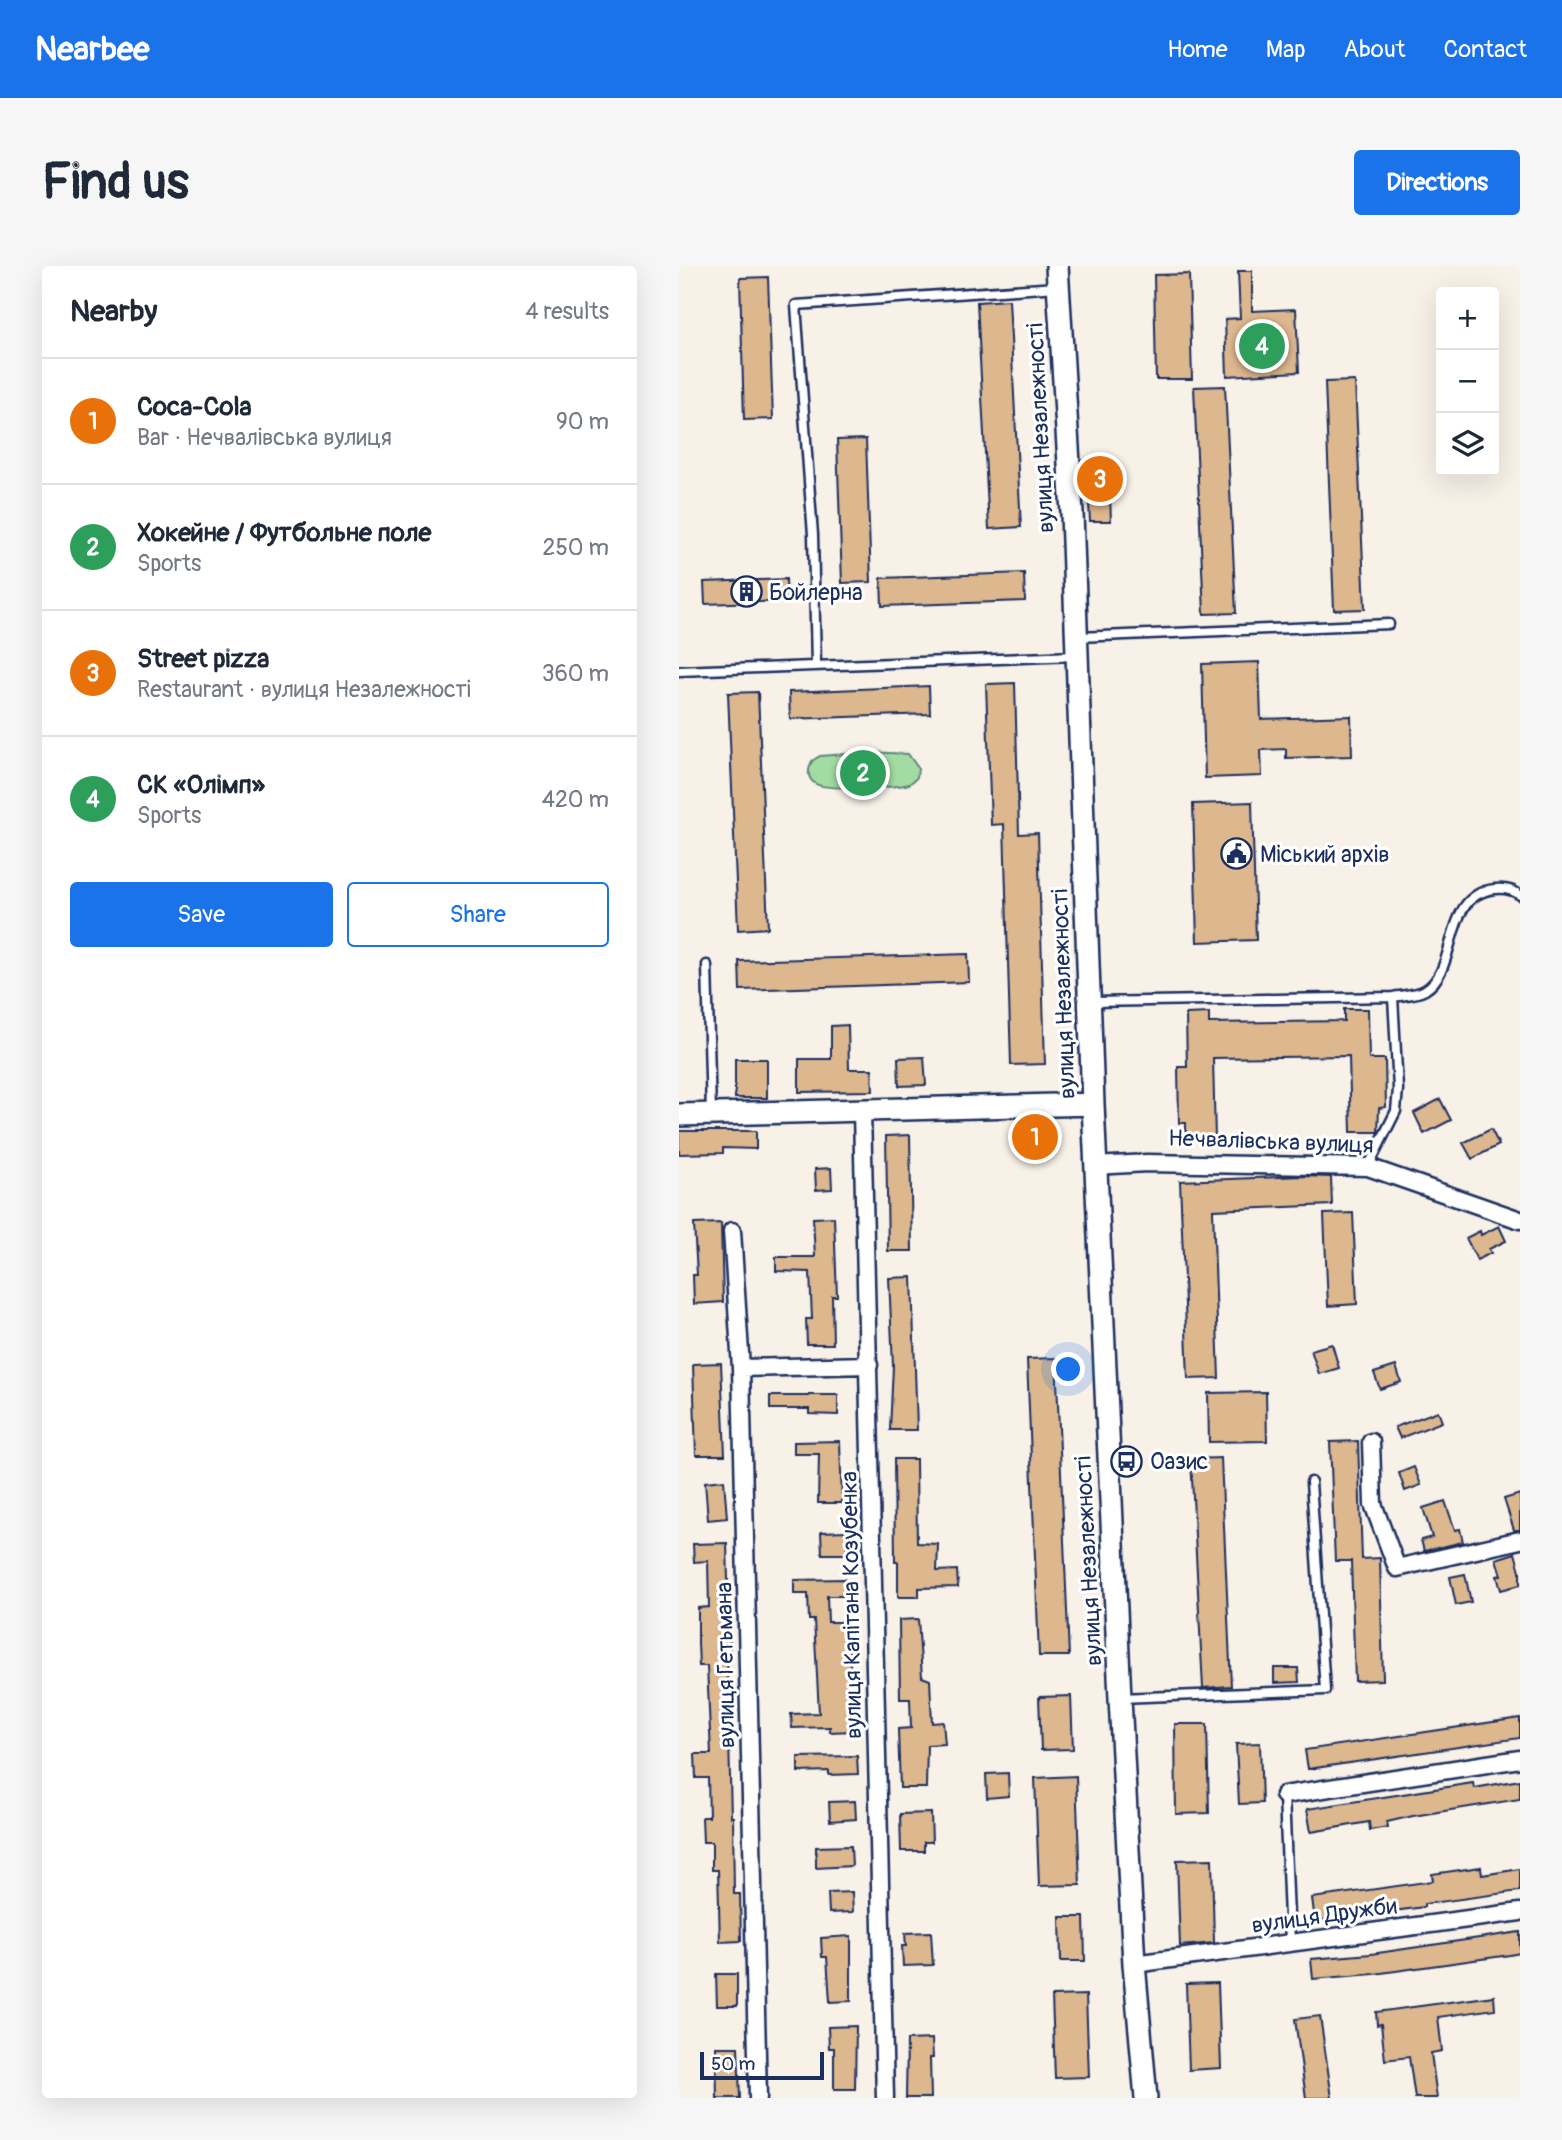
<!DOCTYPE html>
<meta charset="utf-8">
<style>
body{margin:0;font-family:Pangolin,sans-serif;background:#f6f6f7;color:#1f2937}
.controls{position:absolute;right:21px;top:21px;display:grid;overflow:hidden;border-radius:7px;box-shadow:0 7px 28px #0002}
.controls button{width:63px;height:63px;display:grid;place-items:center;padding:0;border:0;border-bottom:2px solid #e0e1e3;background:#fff;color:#1f2937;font:35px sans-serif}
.scale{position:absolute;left:21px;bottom:18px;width:124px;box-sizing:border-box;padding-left:7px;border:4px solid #1b2f5e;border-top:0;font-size:19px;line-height:24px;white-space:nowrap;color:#1b2f5e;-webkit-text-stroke:5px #fff;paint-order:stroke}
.you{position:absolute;left:390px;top:1104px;width:24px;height:24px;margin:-18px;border:5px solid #fff;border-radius:50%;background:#1a73e8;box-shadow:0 0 0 10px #1a73e833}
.badge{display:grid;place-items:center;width:46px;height:46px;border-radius:50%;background:#1a73e8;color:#fff;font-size:23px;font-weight:700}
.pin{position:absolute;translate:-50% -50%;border:4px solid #fff;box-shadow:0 2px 7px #0006}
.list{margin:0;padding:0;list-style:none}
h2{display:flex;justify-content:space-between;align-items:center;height:91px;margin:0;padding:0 28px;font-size:30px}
h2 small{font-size:23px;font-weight:400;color:#747a83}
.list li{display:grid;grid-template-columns:46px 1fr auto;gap:21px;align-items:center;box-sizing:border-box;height:126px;padding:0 28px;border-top:2px solid #e0e1e3}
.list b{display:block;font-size:26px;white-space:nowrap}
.list p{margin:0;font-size:23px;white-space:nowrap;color:#747a83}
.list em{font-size:23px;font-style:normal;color:#747a83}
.actions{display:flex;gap:14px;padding:21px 28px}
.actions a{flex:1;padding:16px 0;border:2px solid #1a73e8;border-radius:7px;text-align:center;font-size:24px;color:#1a73e8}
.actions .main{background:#1a73e8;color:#fff}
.icon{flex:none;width:38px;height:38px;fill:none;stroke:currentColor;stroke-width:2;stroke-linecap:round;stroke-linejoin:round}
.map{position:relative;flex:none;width:841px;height:1832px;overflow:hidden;border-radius:7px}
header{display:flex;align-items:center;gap:42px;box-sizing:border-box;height:98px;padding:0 35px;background:#1a73e8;color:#fff}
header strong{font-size:33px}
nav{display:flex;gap:38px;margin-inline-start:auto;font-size:24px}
.intro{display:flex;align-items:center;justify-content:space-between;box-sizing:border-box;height:168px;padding:0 42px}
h1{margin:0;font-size:49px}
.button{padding:18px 32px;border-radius:7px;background:#1a73e8;color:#fff;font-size:24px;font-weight:700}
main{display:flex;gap:42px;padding:0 42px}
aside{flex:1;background:#fff;border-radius:7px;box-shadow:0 7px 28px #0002}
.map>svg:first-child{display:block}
.green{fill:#a2dca2;stroke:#5e8680;stroke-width:2}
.building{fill:#ddb78e;stroke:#1b2f5e;stroke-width:2}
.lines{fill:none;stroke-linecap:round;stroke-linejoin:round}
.service-casing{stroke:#1b2f5e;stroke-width:13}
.minor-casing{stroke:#1b2f5e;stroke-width:21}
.tertiary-casing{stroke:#1b2f5e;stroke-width:26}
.service{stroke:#fff;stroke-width:8}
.minor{stroke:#fff;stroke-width:16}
.tertiary{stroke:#fff;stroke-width:21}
.labels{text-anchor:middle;stroke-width:6;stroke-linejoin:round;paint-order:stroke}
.street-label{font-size:23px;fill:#1b2f5e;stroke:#fff}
.poi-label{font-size:23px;fill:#1b2f5e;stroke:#fff;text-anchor:start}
</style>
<header>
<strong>Nearbee</strong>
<nav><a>Home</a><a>Map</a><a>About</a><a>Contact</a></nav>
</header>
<div class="intro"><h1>Find us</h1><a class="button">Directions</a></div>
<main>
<aside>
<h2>Nearby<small>4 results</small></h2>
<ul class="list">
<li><span class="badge" style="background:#e8710a">1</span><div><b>Coca-Cola</b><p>Bar · Нечвалівська вулиця</p></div><em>90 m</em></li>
<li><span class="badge" style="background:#2e9e5b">2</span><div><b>Хокейне / Футбольне поле</b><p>Sports</p></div><em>250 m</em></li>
<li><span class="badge" style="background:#e8710a">3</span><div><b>Street pizza</b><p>Restaurant · вулиця Незалежності</p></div><em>360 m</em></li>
<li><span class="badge" style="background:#2e9e5b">4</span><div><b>СК «Олімп»</b><p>Sports</p></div><em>420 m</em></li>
</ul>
<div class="actions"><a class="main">Save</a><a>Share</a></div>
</aside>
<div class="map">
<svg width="841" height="1832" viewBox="0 0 841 1832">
<rect width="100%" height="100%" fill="#f8f1e8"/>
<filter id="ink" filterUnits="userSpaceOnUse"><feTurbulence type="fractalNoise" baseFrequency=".0143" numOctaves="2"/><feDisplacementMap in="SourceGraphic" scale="14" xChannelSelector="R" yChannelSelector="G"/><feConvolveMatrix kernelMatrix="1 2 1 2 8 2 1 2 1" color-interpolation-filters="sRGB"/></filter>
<g filter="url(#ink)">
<!-- green -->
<path class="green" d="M191 486 229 488 239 502 238 511C236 514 233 516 230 518 218 522 147 524 137 518 127 512 129 504 133 495L141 490Z"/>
<!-- building -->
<path class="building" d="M559 5H573V45L617 43 620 106 548 110 546 53 561 52Z
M510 8 513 113H477L475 9Z
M89 11 94 153 65 154 61 12Z
M330 34 342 261 310 263 298 36Z
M676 115 686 343 655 344 646 116Z
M546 120 557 347 525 348 515 121Z
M187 173 192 316 163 317 158 174Z
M430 202 432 255H411L408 203Z
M345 307 346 335 203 340 202 312Z
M107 313 108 335 26 338 25 316Z
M580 396 582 453 672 450 673 490 607 492V483L582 484 583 510 526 512 523 398Z
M336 417 340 568 359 567 366 798 332 799 325 558 312 559 307 418Z
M250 420 251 448 111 453 110 426Z
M79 426 89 662 59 664 49 427Z
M573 536 577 674 518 676 514 538Z
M289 688 290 716 61 724 60 695Z
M665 743H689L690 793H706L707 841 700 842 699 866H672L670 790 534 792 536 873H507V857H500L499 801H508L507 748 530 747V757L665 755Z
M169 759 170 803H193L194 825 120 826V793H152V760Z
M245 791 247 819 220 820 219 792Z
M56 793H88V832H56Z
M761 833 772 854 745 868 735 847Z
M812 863 820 879 793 893 784 877Z
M0 865H77V883L44 882V887L0 888Z
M231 869 233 985H209L207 870Z
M152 902 153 923 137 924 136 903Z
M623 910 652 911 653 939 534 944 540 1112 509 1113 501 915Z
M674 947 678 1038 649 1040 645 948Z
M155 951 158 1030H153L154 1078H128L127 1053H133L131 1006 97 1005V991H136L134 952Z
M42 957 44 1036 15 1038 14 1009H18L15 958Z
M820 960 827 975 810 983 812 987 798 994 787 972 801 965 802 969Z
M233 1011 238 1164H211L214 1100 210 1012Z
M653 1078 660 1102 640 1108 632 1084Z
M377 1092 390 1390H360L348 1093Z
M42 1097 46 1189H17L14 1098Z
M717 1100 722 1116 701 1123 695 1107Z
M587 1126 588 1175 530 1176 529 1127Z
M130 1129H159V1149L130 1148V1143H91V1130H130Z
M759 1145 763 1156 721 1172 716 1161Z
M161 1175 163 1237H139L140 1188H115V1176Z
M679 1175 683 1293 701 1292 704 1414 676 1415 672 1295H656L651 1176Z
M542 1192 552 1420 524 1422 512 1193Z
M215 1193H237L238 1277 259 1278 258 1305 278 1304 279 1321 240 1322V1331H219V1296H216Z
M735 1201 742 1219 726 1225 720 1207Z
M45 1214 48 1252 29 1254 26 1216Z
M841 1228V1264H835L825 1233Z
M766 1235 776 1264 781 1263 784 1276 745 1285 742 1274 753 1271 744 1242Z
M167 1265 168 1288H143L142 1266Z
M48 1277 51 1392H48L52 1551H54L55 1628H61L62 1675 41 1676 39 1604H33V1576H24L23 1551H30L29 1512H17L16 1488H32L28 1400H20L19 1377V1342L30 1341 29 1295 15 1296 14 1278Z
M836 1287 841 1305V1319L822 1324 818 1310 822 1309 817 1293Z
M786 1308 792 1336 777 1339 771 1311Z
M165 1313V1330H148L149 1356H169L174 1465 151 1466V1461L113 1462 112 1448 140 1447 135 1354H130L129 1328H115V1314Z
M239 1353 243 1411 251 1414 253 1457 264 1456 266 1478 248 1479 247 1522H221L219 1463 232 1462 231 1433H221L220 1354Z
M595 1402H619L620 1416 595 1417Z
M392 1430 394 1483 362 1484 360 1431Z
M841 1452V1472L629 1503 626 1484Z
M496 1458H528L530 1547 497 1548Z
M581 1477 583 1537 560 1538 557 1478Z
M178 1490 179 1508 150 1509V1505L119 1506V1491Z
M329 1507 330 1530 308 1532 307 1508Z
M397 1510 401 1619 360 1620 356 1512Z
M841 1514V1533L734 1550 708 1556 709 1561 691 1564 690 1556 632 1566 628 1543 794 1517 795 1522Z
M176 1535 177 1553 151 1555 150 1536Z
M252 1547 253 1576H245V1585H222L221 1548Z
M172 1580 173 1600 137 1602V1581Z
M533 1593 535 1677 501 1680 498 1594Z
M802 1601 803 1609 841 1603V1625L745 1638V1641L636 1655 633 1632 754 1615 753 1608Z
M173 1626 174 1646 150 1647 149 1627Z
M381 1651H405L406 1695H382Z
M252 1666 254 1699 224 1700 223 1680H227L226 1667Z
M841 1666V1687L831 1689 695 1708 634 1713 632 1693 692 1688Z
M172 1670V1735L151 1736 148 1691H143L142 1672Z
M37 1708H58V1740H38Z
M539 1717 542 1802 510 1804 507 1718Z
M407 1729 410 1811 376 1812 373 1730Z
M815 1730 816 1743 759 1751 763 1785 752 1787 758 1832H736L730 1791 706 1794 702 1758 698 1759 697 1746Z
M641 1750 653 1832H627L616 1753Z
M177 1760 176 1823H155V1782H150L149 1761Z
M253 1773 254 1792H251L252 1832H227L228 1774Z
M37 1781H59L61 1832H38Z"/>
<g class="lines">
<defs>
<path id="service" d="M399 371 710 358
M137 399 134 269 117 39 378 21
M0 405 397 390
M28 699 32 848
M412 736 714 731C723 729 738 729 746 724 781 703 762 629 816 623 825 622 834 624 841 629
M689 901 717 845 719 823 714 731
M441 1432 646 1424 632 1216
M605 1529 611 1676"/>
<path id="minor" d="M183 845 206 1832
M416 900 468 897 689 901 841 954
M53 965 62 1102 79 1832
M62 1102 190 1099
M692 1176 694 1238 718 1302 841 1274
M605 1529 841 1493
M455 1698 841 1646"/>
<path id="tertiary" d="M378 0 393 247 414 838 441 1432 455 1698 467 1832
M0 849 414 838"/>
</defs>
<!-- service casing -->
<use href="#service" class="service-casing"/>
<!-- minor casing -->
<use href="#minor" class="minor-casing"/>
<!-- tertiary casing -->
<use href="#tertiary" class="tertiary-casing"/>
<!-- service -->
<use href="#service" class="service"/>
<!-- minor -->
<use href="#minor" class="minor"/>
<!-- tertiary -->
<use href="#tertiary" class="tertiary"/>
</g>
</g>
<!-- icons -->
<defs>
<symbol id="building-ring" viewBox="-11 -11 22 22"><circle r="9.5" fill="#fff" stroke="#1b2f5e" stroke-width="1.5"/><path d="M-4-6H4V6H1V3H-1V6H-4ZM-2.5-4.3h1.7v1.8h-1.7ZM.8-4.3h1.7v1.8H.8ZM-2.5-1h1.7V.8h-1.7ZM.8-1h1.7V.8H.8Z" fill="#1b2f5e"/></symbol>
<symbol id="civic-ring" viewBox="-11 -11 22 22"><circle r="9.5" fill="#fff" stroke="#1b2f5e" stroke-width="1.5"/><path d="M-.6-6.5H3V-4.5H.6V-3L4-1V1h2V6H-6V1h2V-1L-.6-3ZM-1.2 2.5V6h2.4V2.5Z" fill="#1b2f5e"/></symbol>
<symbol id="bus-ring" viewBox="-11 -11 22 22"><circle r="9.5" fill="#fff" stroke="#1b2f5e" stroke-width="1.5"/><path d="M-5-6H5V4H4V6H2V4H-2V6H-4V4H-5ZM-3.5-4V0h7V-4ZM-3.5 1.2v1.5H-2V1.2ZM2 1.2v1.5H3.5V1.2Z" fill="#1b2f5e"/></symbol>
</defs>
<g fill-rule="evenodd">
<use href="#building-ring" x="50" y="308" width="35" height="35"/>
<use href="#civic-ring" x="540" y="570" width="35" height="35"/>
<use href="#bus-ring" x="430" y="1178" width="35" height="35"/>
</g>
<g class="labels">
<!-- street labels -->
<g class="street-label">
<text transform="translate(361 162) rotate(-93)" y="8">вулиця Незалежності</text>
<text transform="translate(384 728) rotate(-92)" y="8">вулиця Незалежності</text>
<text transform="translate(592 875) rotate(2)" y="8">Нечвалівська вулиця</text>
<text transform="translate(409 1295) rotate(-93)" y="8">вулиця Незалежності</text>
<text transform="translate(172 1339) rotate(-91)" y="8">вулиця Капітана Козубенка</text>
<text transform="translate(46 1399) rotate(-91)" y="8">вулиця Гетьмана</text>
<text transform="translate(645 1649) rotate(-8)" y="8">вулиця Дружби</text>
</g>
<!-- poi labels -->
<g class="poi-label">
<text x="90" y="334">Бойлерна</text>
<text x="581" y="596">Міський архів</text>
<text x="471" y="1203">Оазис</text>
</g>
</g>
</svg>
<div class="controls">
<button>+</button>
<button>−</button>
<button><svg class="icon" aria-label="layers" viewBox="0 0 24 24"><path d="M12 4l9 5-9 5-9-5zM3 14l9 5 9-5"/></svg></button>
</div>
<div class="scale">50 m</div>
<div class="you"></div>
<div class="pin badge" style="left:356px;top:871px;background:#e8710a">1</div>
<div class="pin badge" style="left:184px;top:507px;background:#2e9e5b">2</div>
<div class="pin badge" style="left:421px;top:213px;background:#e8710a">3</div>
<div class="pin badge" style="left:583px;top:80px;background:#2e9e5b">4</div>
</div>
</main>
